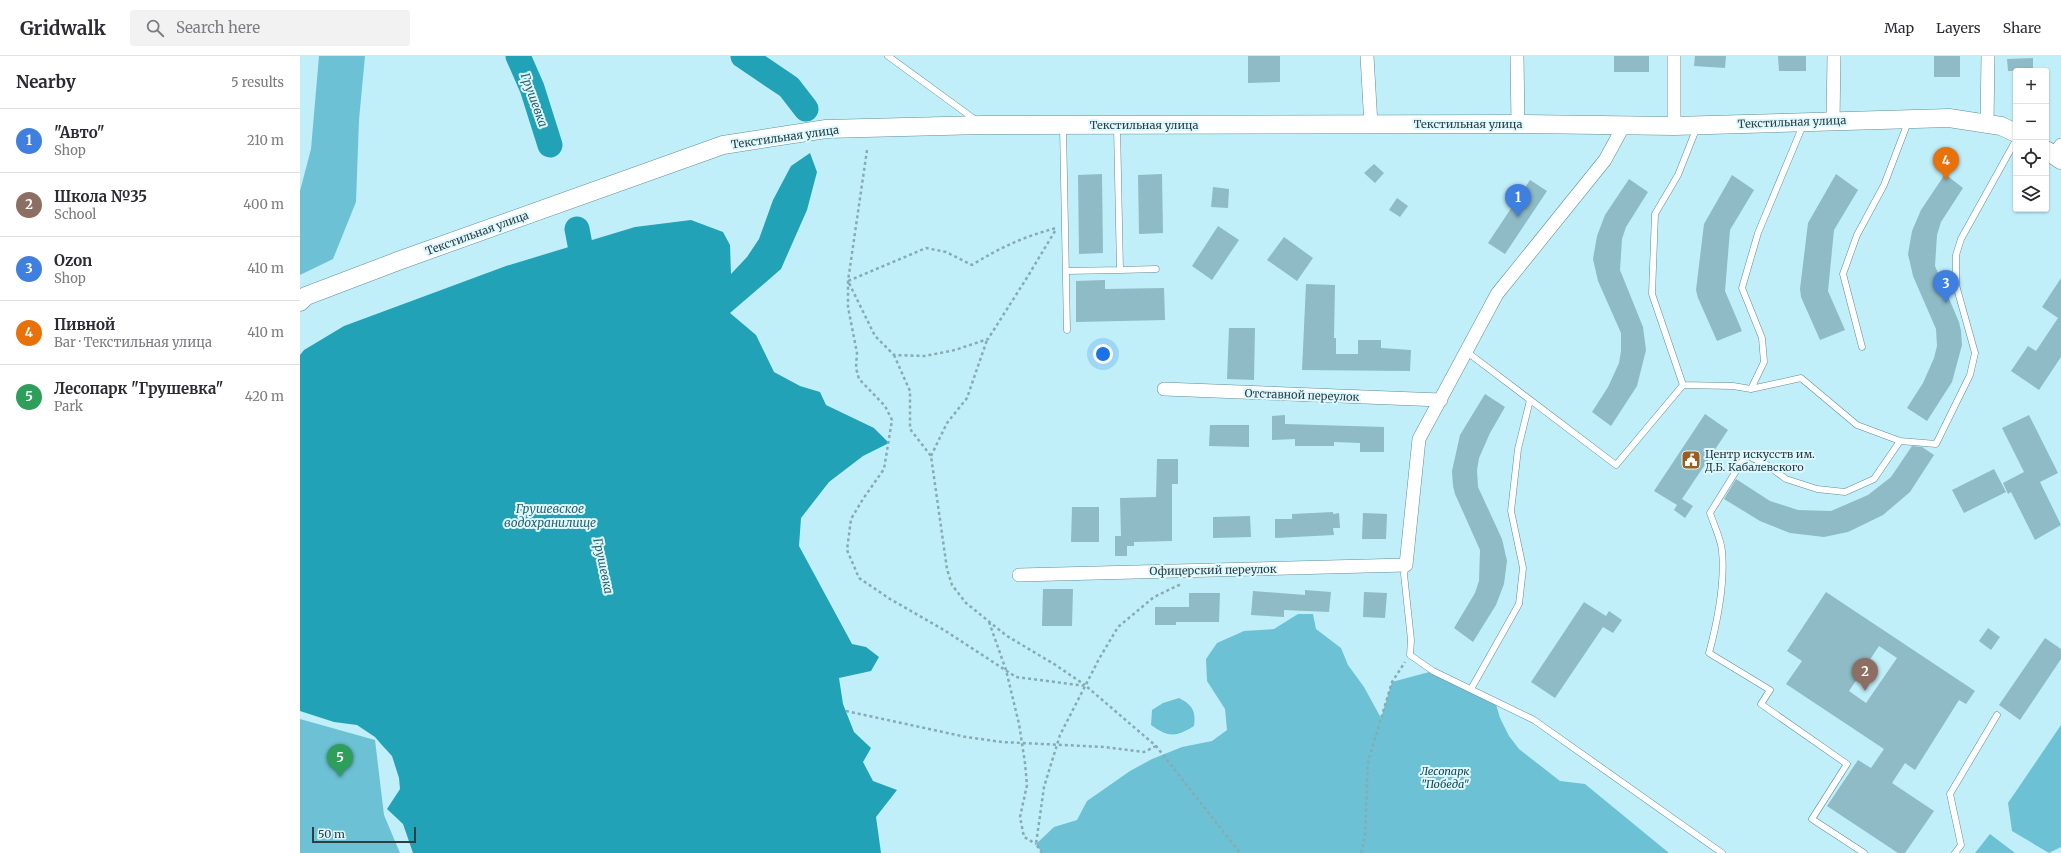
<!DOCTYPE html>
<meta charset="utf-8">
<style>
body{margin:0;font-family:Merriweather,serif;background:#f2f2f3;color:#2b2b33}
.controls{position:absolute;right:12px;top:12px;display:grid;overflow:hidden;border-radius:4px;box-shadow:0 1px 3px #0004}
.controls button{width:36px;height:36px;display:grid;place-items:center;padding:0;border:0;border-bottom:1px solid #e1e1e2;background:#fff;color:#2b2b33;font:20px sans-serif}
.scale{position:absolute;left:12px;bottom:10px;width:104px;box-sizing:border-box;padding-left:4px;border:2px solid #2d3f43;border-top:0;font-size:11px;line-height:14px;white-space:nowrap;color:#2d3f43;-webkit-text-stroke:3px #ddf8fe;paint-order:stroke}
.you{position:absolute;left:803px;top:298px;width:14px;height:14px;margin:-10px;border:3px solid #fff;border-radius:50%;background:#1a73e8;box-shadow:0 0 0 6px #1a73e833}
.badge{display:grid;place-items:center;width:26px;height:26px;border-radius:50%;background:#9a5e20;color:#fff;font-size:13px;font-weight:700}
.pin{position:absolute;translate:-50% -33px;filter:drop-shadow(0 1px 2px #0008)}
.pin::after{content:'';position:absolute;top:21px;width:14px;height:12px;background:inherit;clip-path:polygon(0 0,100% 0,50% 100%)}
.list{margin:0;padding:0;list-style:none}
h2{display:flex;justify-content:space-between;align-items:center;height:52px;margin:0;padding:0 16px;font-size:17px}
h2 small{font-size:13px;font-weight:400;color:#7c7c81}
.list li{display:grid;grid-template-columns:26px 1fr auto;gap:12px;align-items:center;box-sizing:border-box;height:64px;padding:0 16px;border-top:1px solid #e1e1e2}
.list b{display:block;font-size:15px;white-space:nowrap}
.list p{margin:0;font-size:13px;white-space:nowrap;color:#7c7c81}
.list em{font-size:13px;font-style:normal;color:#7c7c81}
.icon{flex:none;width:22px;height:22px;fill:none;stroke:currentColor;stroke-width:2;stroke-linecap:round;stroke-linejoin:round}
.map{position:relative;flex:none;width:1761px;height:797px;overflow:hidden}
header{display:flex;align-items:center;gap:24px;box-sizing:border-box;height:56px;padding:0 20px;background:#fff;border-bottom:1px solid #e1e1e2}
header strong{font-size:19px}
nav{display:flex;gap:22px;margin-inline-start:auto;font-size:14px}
.search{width:280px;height:36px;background:#f2f2f3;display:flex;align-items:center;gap:10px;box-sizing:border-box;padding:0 14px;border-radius:4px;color:#7c7c81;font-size:15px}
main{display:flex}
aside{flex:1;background:#fff}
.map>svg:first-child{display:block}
.green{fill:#6cc2d4}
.water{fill:#22a2b7}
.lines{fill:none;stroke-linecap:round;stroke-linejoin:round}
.river{stroke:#22a2b7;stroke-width:25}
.building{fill:#8ebbc5;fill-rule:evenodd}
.lane-casing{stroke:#618d96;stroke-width:7}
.street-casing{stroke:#618d96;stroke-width:14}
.secondary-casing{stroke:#618d96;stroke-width:19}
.path{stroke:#87abb2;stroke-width:2.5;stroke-dasharray:3 3;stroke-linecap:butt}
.lane{stroke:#fff;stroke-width:6}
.street{stroke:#fff;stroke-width:13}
.secondary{stroke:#fff;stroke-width:18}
.labels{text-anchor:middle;stroke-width:4;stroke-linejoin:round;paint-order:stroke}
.street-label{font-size:11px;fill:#2d3f43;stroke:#ddf8fe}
.poi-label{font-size:11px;fill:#2d3f43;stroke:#ddf8fe;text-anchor:start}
.park-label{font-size:11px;font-style:italic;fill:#164952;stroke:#ddf8fe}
.water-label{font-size:12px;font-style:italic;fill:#2f606a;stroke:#ddf8fe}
</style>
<header>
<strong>Gridwalk</strong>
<div class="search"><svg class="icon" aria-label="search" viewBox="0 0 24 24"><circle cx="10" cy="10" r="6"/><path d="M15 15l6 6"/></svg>Search here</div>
<nav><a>Map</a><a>Layers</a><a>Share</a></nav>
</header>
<main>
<aside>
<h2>Nearby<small>5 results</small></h2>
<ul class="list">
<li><span class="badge" style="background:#3f7fe0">1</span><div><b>&quot;Авто&quot;</b><p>Shop</p></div><em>210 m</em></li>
<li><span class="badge" style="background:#8d6e63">2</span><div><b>Школа №35</b><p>School</p></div><em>400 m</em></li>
<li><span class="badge" style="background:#3f7fe0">3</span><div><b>Ozon</b><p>Shop</p></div><em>410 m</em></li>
<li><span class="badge" style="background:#e8710a">4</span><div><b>Пивной</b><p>Bar · Текстильная улица</p></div><em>410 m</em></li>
<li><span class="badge" style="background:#2e9e5b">5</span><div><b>Лесопарк &quot;Грушевка&quot;</b><p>Park</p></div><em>420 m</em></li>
</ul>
</aside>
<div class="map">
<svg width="1761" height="797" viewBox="0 0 1761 797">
<rect width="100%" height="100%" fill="#c0eff9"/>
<!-- green -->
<path class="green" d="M19 0H65L59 64 56 146 33 203 0 219V135L11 93Z
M998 558H1013L1016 573 1041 592 1048 609 1064 631 1081 662 1092 626 1133 615 1195 645 1200 662 1209 680 1219 693 1260 725 1285 728 1369 797H742L736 788 754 771 777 764 787 745 830 715 852 703 882 691 912 685 927 674 925 653 907 625 906 603 917 587 944 575 974 573Z
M879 642C893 649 896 656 894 670 876 681 869 682 851 669L852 654 863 647Z
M0 663 75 684 84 759 100 797H0Z
M1761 669V791L1749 797 1712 775 1708 747Z
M1690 778 1715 797H1675Z"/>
<!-- water -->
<path class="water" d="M510 97 517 116 507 154 481 213 430 257 456 279 474 316 500 330 520 336 526 349 574 372 589 387 563 400 529 426 501 462 499 490 552 588 566 591 579 601 571 615 539 622 543 648 554 676 571 692 563 706 573 725 597 734 576 761 581 797H113L103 768 87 753 100 733 99 722 92 700 81 688 75 681 57 669 34 666 0 655V299L4 294 44 270 206 210 335 171 391 164 423 176 430 189 431 218 447 201 459 183 473 144 491 110Z"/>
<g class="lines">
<!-- river -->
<path class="river" d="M218 0 232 32 250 89
M443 0 489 31 506 53
M277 173 286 220"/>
</g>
<!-- building -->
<path class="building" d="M948 0H980V26L948 27Z
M1314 0H1349V16H1314Z
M1395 0H1426L1425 12 1394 10Z
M1478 0H1506V15H1479Z
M1634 0H1660V21H1634Z
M1733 2V15H1708L1707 3Z
M1074 108 1084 117 1075 127 1064 117Z
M802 118 803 197 779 198 778 119Z
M862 118 863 177 839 178 838 119Z
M1536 118 1558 134 1534 174 1528 235 1545 274 1520 284 1501 241 1500 233 1508 167Z
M1645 118 1663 132 1641 166 1637 179 1635 210 1659 266 1661 275 1662 289 1652 326 1627 365 1607 352 1623 327 1634 302 1637 290 1636 273 1613 220 1608 198 1612 175 1621 154Z
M1432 119 1454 134 1430 174 1425 235 1442 275 1417 285 1398 242 1396 234 1404 168Z
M1329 123 1348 136 1326 171 1322 183 1320 214 1343 271 1346 294 1337 330 1311 370 1292 356 1308 331 1319 307 1321 295V277L1298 225 1293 203 1297 180 1305 159Z
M1230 124 1247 135 1205 198 1188 187Z
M913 131 929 133 928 152 911 151Z
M1097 142 1108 150 1100 161 1089 154Z
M918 170 939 184 912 224 892 210Z
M984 181 1013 202 997 225 967 204Z
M1761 222V301L1739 334 1711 315 1728 290 1736 295 1758 262 1742 251Z
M805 224V233L864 232 865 264 776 266V225Z
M1006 228 1035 229 1034 282H1036V298H1058V284H1081V292L1111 294 1110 315 1002 314Z
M929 272H955L954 324 927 323Z
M1185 338 1205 351 1190 377 1179 402 1177 414 1178 431 1202 483 1207 505 1204 528 1196 549 1173 586 1154 572 1175 537 1179 525 1180 494 1155 438 1153 430 1152 415 1160 379Z
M1405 358 1428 374 1382 443 1393 450 1385 462 1374 454 1377 449 1354 435Z
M985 359V368L1084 371V396H1060V387L1034 386V390H995V383L972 384V360Z
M1729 359 1758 417 1740 426 1761 469 1735 484 1711 436 1708 438 1703 427 1724 416 1702 372Z
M910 369H949V391L909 390Z
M1612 390 1622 391 1634 399 1610 436 1583 459 1548 476 1524 481 1490 477 1460 465 1424 443 1436 423 1470 445 1498 454 1531 455 1568 439 1591 421Z
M857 403H878V428H872V485L834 486V490H827V500H815V480H821L820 442 856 441Z
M1694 413 1706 436 1664 457 1652 434Z
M772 451H799V486H771Z
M1033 456V458L1039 457 1040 472H1033L1034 479 975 482V463H992V458Z
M1063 457 1087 458 1086 483H1062Z
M950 460 951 481 913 482V461Z
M743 533H773L772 570H742Z
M1005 534 1031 536 1029 556 984 554V561L951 559 953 535 1005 539Z
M1064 536 1087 537 1085 562 1063 561Z
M1526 536 1675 635 1666 648 1659 644 1615 714 1605 707 1592 727 1634 755 1605 797H1598L1527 750 1558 704 1571 712 1584 693 1486 628 1502 605 1487 595ZM1579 590 1597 602 1566 647 1549 635Z
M889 537H920L919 566H876V569H855V551H889Z
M1284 546 1306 560 1309 555 1322 564 1313 577 1303 571 1255 642 1231 626Z
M1688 572 1700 581 1691 594 1679 585Z
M1745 582 1761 593V603L1720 664 1699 649Z"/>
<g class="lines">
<defs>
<path id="lane" d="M588 0 677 65
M763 71 767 274
M820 214 856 213
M766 215 820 214 817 71
M1562 291 1543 218 1557 179 1584 129 1608 66
M1167 296 1316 409 1383 329 1433 330 1451 333 1501 322 1557 369 1600 385 1636 388 1670 319 1675 297 1656 229V199L1661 183 1716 84
M1383 329 1352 238 1355 158 1378 119 1397 71
M1451 333 1464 306 1462 282 1442 232 1458 177 1503 69
M1106 509 1104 518 1111 584 1110 599 1133 615 1234 664 1422 797
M1171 633 1219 548 1223 512 1211 455 1218 393 1230 344
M1564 797 1512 763 1547 708 1461 648 1470 634 1409 597C1417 567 1425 526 1422 495 1421 483 1414 469 1410 457L1446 399 1467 409 1486 423 1517 433 1545 436 1574 423 1600 385
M1655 797 1661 789 1650 738 1697 659"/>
<path id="street" d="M1067 0 1071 69
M1217 0 1218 68
M1374 0V70
M1533 66 1534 0
M1687 68 1688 0
M1754 99 1761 89
M864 333 1141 344
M719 519 1106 509 1119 383 1197 238 1305 104 1323 71"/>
<path id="secondary" d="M1746 94 1761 104
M0 246 6 240 98 205 423 89 526 73 683 69 1218 68 1374 70 1649 62 1701 70 1716 77"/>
</defs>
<!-- lane casing -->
<use href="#lane" class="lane-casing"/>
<!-- street casing -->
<use href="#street" class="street-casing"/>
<!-- secondary casing -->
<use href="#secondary" class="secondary-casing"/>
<!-- path -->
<path class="path" d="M567 94 548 225V251L557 297 556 312 559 323 585 350 592 364 584 413 563 443 551 463 547 494 559 522 590 543 644 574 716 621 786 630 856 690 940 797
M755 175 728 220 688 283 655 294 625 300 594 299 575 280 548 225 626 192 646 196 672 209C701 191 723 181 756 172
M594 299 610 335V373L631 400 647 513 652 529 666 547 707 580 754 608 785 629
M631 400 647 367 667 342 687 284
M689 566 706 614 719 668 725 707 727 729 720 761 724 781 736 788
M546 655 666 681 702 686 804 691 844 696 856 690
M742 797 736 788 744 731 760 679 799 603 818 571 854 541 881 528
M1061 797 1065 781 1068 706 1092 626 1105 606"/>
<!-- lane -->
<use href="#lane" class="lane"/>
<!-- street -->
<use href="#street" class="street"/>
<!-- secondary -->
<use href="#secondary" class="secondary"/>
</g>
<!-- icons -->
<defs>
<symbol id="civic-square" viewBox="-11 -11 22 22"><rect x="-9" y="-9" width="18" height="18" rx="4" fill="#9a5e20" stroke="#ddf8fe"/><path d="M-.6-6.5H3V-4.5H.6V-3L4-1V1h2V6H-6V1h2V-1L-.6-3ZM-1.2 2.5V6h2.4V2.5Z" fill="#fff"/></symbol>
</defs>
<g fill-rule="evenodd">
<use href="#civic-square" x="1380" y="393" width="22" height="22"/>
</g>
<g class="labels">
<!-- street labels -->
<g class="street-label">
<text transform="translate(1492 66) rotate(-2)" y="4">Текстильная улица</text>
<text x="1168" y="72">Текстильная улица</text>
<text x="844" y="73">Текстильная улица</text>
<text transform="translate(485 81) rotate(-8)" y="4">Текстильная улица</text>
<text transform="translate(177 177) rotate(-20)" y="4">Текстильная улица</text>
<text transform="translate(1002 339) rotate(2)" y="4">Отставной переулок</text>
<text transform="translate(913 514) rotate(-1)" y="4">Офицерский переулок</text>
</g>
<!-- poi labels -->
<g class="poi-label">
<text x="1405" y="402">Центр искусств им.<tspan x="1405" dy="13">Д.Б. Кабалевского</tspan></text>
</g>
<!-- park labels -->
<g class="park-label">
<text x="1145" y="719">Лесопарк<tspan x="1145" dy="13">"Победа"</tspan></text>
</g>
<!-- water labels -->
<g class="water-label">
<text transform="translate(234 44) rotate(70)" y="4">Грушевка</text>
<text x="250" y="457">Грушевское<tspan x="250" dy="14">водохранилище</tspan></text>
<text transform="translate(303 510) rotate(78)" y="4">Грушевка</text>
</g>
</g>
</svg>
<div class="controls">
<button>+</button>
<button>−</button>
<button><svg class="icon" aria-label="locate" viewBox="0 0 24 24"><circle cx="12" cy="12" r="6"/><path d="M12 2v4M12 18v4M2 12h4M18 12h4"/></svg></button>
<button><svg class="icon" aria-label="layers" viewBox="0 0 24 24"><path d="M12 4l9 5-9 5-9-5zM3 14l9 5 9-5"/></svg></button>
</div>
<div class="scale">50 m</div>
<div class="you"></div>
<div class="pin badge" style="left:1218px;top:161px;background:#3f7fe0">1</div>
<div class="pin badge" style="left:1565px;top:635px;background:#8d6e63">2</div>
<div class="pin badge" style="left:1646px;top:247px;background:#3f7fe0">3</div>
<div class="pin badge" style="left:1646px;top:124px;background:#e8710a">4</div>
<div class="pin badge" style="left:40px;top:721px;background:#2e9e5b">5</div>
</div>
</main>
